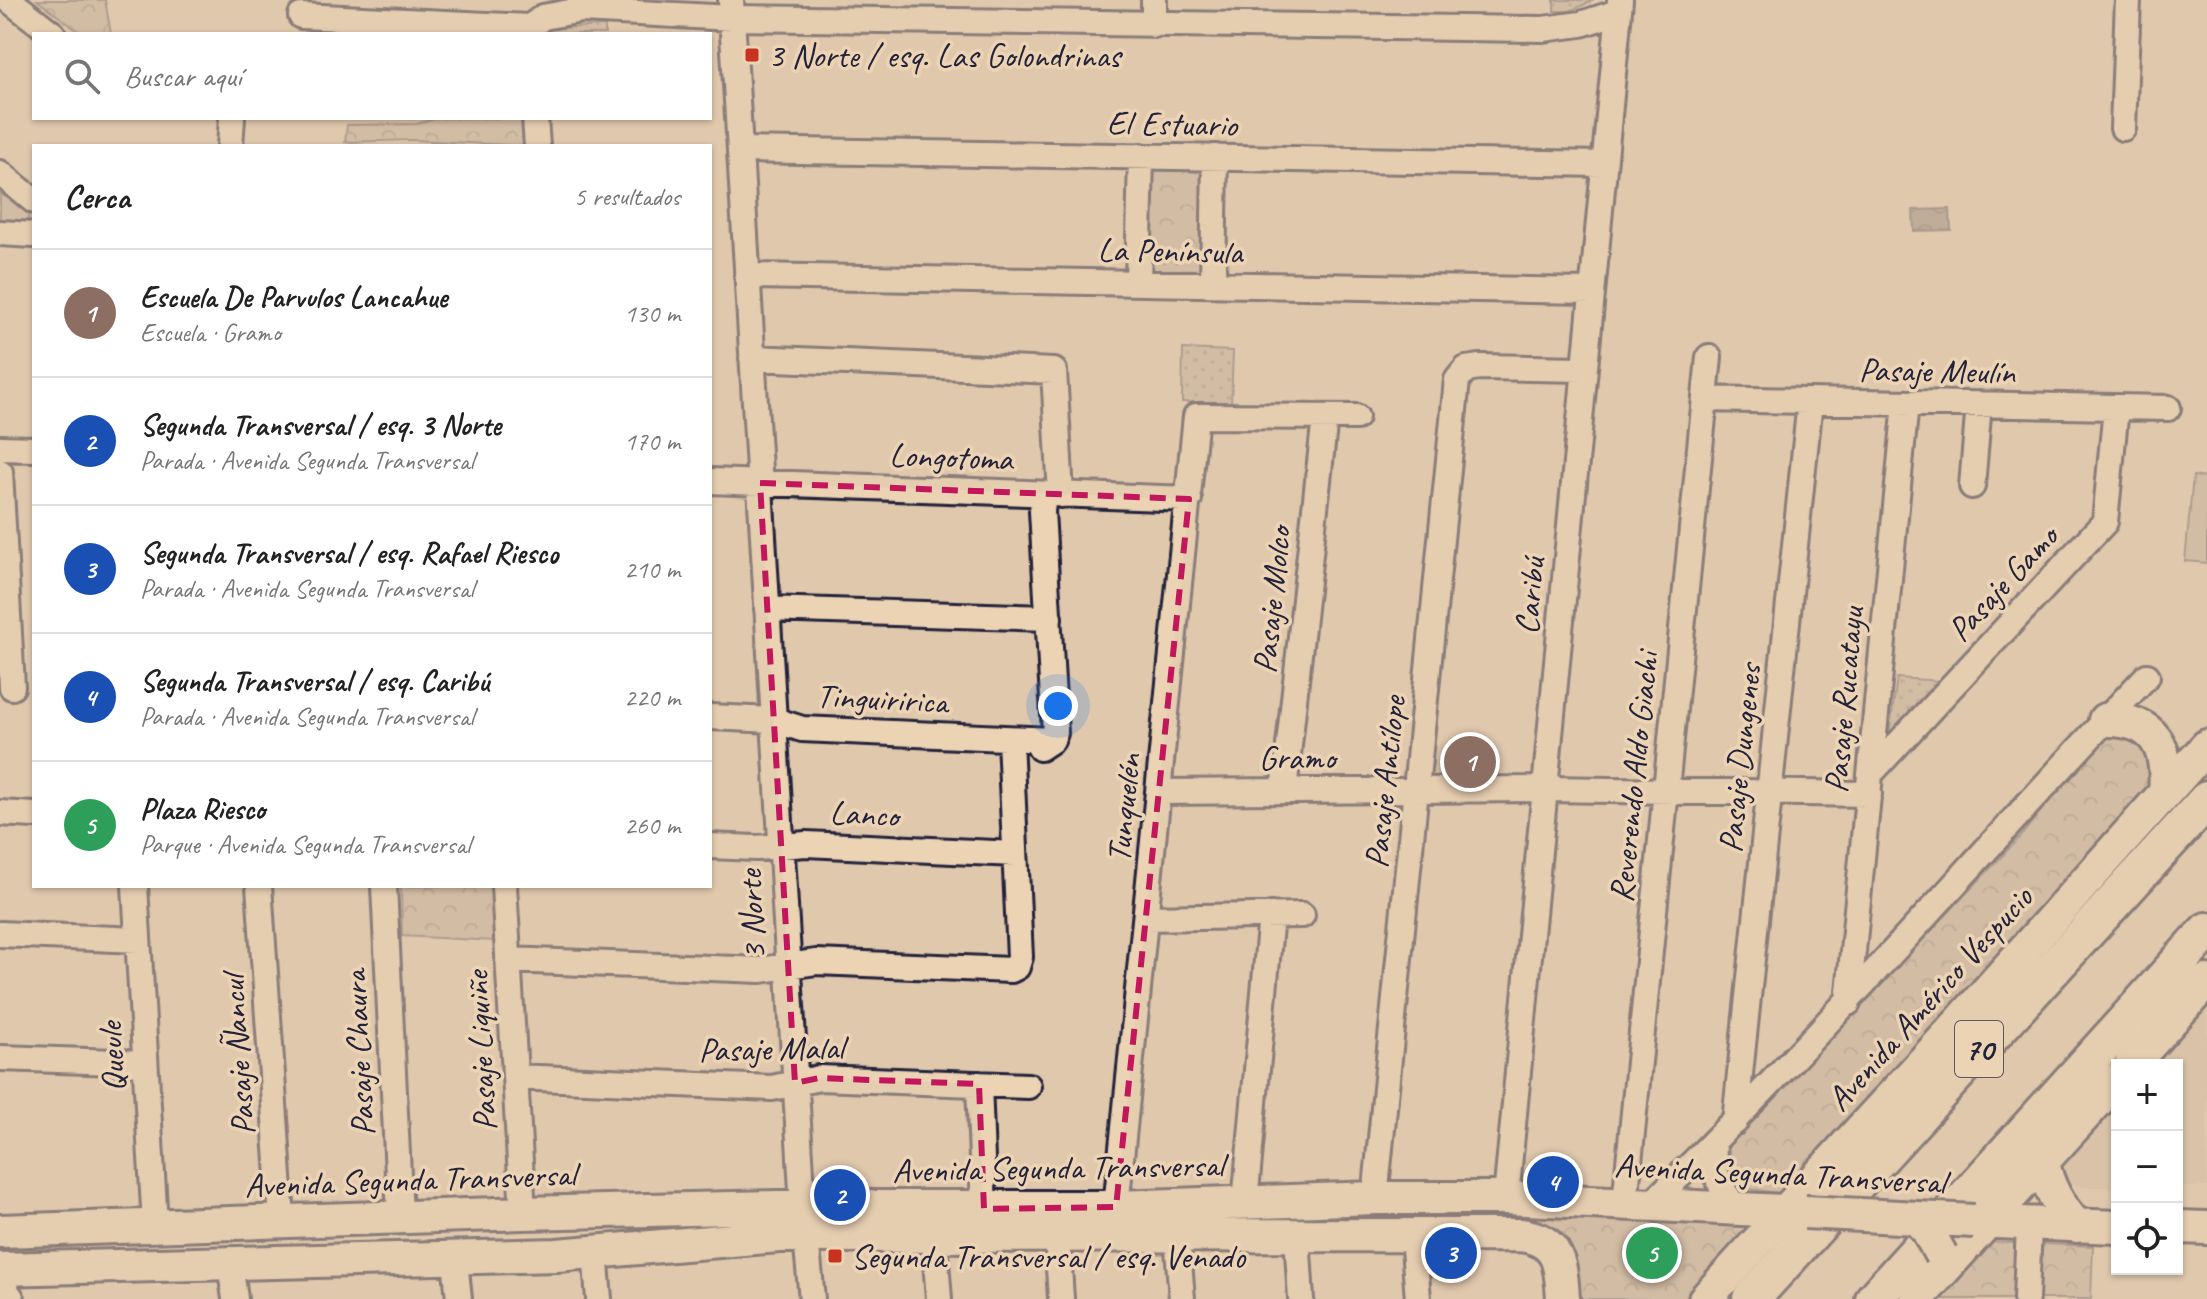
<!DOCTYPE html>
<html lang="es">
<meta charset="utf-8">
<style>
body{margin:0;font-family:Caveat,sans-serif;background:#f6f6f6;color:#222}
.controls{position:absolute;right:24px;bottom:24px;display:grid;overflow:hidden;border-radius:0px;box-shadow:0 2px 6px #0004}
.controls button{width:72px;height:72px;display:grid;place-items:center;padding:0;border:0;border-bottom:2px solid #e0e0e0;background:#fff;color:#222;font:40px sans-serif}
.you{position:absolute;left:1058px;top:706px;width:28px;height:28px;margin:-20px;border:6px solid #fff;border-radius:50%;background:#1a73e8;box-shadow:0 0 0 12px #1a73e833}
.badge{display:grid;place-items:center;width:52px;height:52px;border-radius:50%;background:#c8321e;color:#fff;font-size:26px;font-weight:700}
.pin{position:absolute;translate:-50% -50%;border:4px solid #fff;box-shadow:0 2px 8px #0006}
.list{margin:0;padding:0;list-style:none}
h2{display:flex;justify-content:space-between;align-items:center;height:104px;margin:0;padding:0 32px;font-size:34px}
h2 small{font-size:26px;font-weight:400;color:#767676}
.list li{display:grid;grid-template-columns:52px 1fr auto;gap:24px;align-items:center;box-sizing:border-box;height:128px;padding:0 32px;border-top:2px solid #e0e0e0}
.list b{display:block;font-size:30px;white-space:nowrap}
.list p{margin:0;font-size:26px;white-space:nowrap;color:#767676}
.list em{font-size:26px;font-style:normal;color:#767676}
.icon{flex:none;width:44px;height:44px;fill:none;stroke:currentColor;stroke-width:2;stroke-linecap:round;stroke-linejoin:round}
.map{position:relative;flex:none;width:2207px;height:1299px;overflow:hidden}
.search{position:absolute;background:#fff;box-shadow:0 2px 6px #0004;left:32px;top:32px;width:680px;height:88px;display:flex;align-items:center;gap:20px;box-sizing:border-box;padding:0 28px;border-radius:0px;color:#767676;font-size:30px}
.panel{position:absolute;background:#fff;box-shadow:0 2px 6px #0004;left:32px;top:144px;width:680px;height:744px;border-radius:0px}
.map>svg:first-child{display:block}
.built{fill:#d0baa3}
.grass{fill:url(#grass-dots);stroke:#71686a;stroke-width:2}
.forest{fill:url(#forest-crowns);stroke:#71686a;stroke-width:2}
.garden{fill:#c0ad9a;stroke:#71686a;stroke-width:2}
.water{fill:url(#water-waves);stroke:#686066;stroke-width:2}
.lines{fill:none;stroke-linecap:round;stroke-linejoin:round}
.minor-casing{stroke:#22223b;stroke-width:30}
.major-casing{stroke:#22223b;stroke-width:38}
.highway-casing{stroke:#22223b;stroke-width:42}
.minor{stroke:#ecd3b4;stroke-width:24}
.major{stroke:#ecd3b4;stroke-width:32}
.highway{stroke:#ecd3b4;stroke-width:36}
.major-bridge-casing{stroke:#22223b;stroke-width:38;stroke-linecap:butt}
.major-bridge{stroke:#ecd3b4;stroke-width:32}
.marked{fill:none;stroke:#c2185b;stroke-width:6;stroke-dasharray:16 10;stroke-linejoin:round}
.poi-dot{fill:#c8321e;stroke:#ecd3b4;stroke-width:3}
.labels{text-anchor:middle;stroke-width:7;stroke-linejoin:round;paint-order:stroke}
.shield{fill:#ecd3b4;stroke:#5f575f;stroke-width:2}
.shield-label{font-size:32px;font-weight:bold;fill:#22223b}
.poi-label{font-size:34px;fill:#22223b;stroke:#ecd3b4;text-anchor:start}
.street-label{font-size:34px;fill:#22223b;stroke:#ecd3b4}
</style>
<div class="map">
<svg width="2207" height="1299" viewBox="0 0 2207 1299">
<defs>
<pattern id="grass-dots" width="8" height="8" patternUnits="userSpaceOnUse" patternTransform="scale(2)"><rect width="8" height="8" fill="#c0ad9a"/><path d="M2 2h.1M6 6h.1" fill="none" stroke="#9c8c7f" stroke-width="1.8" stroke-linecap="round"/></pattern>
<pattern id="forest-crowns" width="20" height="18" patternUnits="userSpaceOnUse" patternTransform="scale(2)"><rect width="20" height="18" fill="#c0ad9a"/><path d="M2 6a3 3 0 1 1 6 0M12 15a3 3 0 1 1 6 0" fill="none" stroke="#9c8c7f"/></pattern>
<pattern id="water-waves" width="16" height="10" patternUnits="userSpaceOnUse" patternTransform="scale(2)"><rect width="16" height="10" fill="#978982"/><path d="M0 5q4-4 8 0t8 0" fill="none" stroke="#7b706c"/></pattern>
</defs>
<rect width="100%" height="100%" fill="#e0c8ad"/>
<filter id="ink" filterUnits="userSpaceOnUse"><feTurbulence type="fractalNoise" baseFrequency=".0125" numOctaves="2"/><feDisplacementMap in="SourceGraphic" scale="16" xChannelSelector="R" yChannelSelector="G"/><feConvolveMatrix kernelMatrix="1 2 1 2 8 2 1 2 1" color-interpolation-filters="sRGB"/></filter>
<g filter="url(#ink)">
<!-- built -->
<path class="built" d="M2207 997V1187H2177V1065H2146Z
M2117 1098V1187H2083L2071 1183 2063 1175 2059 1167 2065 1156Z"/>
<!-- grass -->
<path class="grass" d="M1554 0H1594L1570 11H1554Z
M1183 349 1233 351 1231 404 1182 402Z
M1897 678 1944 681 1887 749Z"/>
<!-- forest -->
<path class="forest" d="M37 0H105L111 34H82Z
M306 21 453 34H305Z
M605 26V34H536L540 29Z
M437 118H523L526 146 413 140 345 142 347 125 417 124Z
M1149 166 1209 167 1208 276 1148 275Z
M0 194 29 209 28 225 0 224Z
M2110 736H2121L2142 743 2157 784 1787 1194 1750 1189 1732 1165 1728 1145 2020 837 2099 739Z
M401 886H494L496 941 402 936Z
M1541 1214 1764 1223 1695 1299H1573L1543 1231Z
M1988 1242 2093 1246 2091 1299H1939Z"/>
<!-- garden -->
<path class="garden" d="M2193 476 2207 478V563L2185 561Z"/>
<!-- water -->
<path class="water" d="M1950 209 1951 230 1914 231 1913 210Z"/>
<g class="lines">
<defs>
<path id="minor" d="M9 0 53 34
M731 0 803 1207 812 1299
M301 16 528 27 529 34
M1154 25V0
M521 34 543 17 581 10 732 18 1543 29 1581 24 1618 12
M535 118 537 146
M2123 128 2128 0
M230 146 232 118
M740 150 1604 164
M0 173 34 201
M0 233 34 235
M747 276 1592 291
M1138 283 1141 156
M1213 284 1215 157
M752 358 1054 371 1061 495
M1705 399 2168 408
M0 448 34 449
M0 472 12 687
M710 481 1189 499
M1972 486 1979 404
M767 609 1049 618
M710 717 774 720 802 729 1052 740
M1040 748 1052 740 1055 733 1042 511 1044 494
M1870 774 2105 522 2116 407
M1284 791 1325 417
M1159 792 1545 789 1869 794
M0 813 34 815
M710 846 756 848 806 844 1015 854
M135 886 155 1225
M259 886 282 1220
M384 886 400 1216
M504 886 523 1213
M1146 918 1302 915
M0 934 138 940
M508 960 761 970 816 962 1011 970 1017 967 1020 957 1010 739
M1848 1003 1906 403
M0 1058 145 1063
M515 1077 772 1088 819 1078 1028 1086
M979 1084 984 1209
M1735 1122 1810 401
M1714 1144C1712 1170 1719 1189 1737 1208
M1375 1198 1457 380 1466 369 1480 367 1584 369
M1506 1198 1620 0
M1245 1203 1271 915
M1625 1203 1709 357
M1651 1204C1824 1035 1981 851 2147 676
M1116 1207 1196 416 1356 417
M1413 1235 1418 1299
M1057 1236 1061 1299
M1177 1236 1182 1299
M1297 1236 1301 1299
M934 1237 939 1299
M595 1252 599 1299
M455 1260 459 1299
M230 1263 235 1299
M0 1281 12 1299
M2026 1299 2029 1225"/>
<path id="major" d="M2105 720C2155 719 2169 747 2165 793
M2131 1065 2207 981
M2043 1161C2047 1187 2059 1207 2077 1226
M1974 1221 2117 1227
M2177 1227 2207 1228
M0 1231 523 1213 778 1207H1116L1375 1198H1506L1805 1212
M0 1269 557 1255 779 1236 1520 1235C1560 1239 1561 1266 1563 1299
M1705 1299 1958 1024 2207 746
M1917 1299 2117 1080"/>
<path id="highway" d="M1751 1299 2207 800
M1874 1299 2207 931"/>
</defs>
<!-- minor casing -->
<use href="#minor" class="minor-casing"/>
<!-- major casing -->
<use href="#major" class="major-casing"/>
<!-- highway casing -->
<use href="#highway" class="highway-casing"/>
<!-- minor -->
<use href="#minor" class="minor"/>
<!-- major -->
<use href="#major" class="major"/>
<!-- highway -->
<use href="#highway" class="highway"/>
<defs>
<path id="major-bridge" d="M1805 1212 1974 1221
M1916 1219 1927 1229 1941 1255"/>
</defs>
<!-- major-bridge casing -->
<use href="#major-bridge" class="major-bridge-casing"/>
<!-- major-bridge -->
<use href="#major-bridge" class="major-bridge"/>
</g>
</g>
<!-- marked area -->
<path d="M0 0H2207V1299H0ZM760 483 1189 499 1116 1207 984 1209 979 1084 819 1078 795 1083Z" fill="#e0c8ad" fill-opacity=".55" fill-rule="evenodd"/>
<path class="marked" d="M760 483 1189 499 1116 1207 984 1209 979 1084 819 1078 795 1083Z"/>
<!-- markers -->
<g class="poi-dot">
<rect x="744" y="47" width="16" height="16" rx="4"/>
<rect x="827" y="1248" width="16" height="16" rx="4"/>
</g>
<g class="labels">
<!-- shield labels -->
<rect class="shield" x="1955" y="1021" width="48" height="56" rx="6"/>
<g class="shield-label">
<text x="1979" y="1060">70</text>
</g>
<!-- poi labels -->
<g class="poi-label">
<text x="768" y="67">3 Norte / esq. Las Golondrinas</text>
<text x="851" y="1268">Segunda Transversal / esq. Venado</text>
</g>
<!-- street labels -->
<g class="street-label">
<text transform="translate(1172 123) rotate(1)" y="12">El Estuario</text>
<text transform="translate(1170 250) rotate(1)" y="12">La Península</text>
<text transform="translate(1937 370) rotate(1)" y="12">Pasaje Meulín</text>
<text transform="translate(951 456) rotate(2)" y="12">Longotoma</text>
<text transform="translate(2002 583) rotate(-47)" y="12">Pasaje Gamo</text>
<text transform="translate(1529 596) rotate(-85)" y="12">Caribú</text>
<text transform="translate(1271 600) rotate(-84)" y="12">Pasaje Molco</text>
<text transform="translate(882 698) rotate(3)" y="12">Tinguiririca</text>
<text transform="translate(1843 700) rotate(-85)" y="12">Pasaje Rucatayu</text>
<text x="1297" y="769">Gramo</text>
<text transform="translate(1739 758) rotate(-84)" y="12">Pasaje Dungenes</text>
<text transform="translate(1633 777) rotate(-84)" y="12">Reverendo Aldo Giachi</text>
<text transform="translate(1384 782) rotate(-84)" y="12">Pasaje Antílope</text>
<text transform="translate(1123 808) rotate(-84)" y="12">Tunquelén</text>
<text transform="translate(864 813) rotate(3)" y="12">Lanco</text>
<text transform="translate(751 915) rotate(-93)" y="12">3 Norte</text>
<text transform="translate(1929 998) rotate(-48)" y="12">Avenida Américo Vespucio</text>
<text transform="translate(771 1048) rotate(-1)" y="12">Pasaje Malal</text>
<text transform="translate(480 1051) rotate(-93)" y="12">Pasaje Liquiñe</text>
<text transform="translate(358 1053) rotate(-93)" y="12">Pasaje Chaura</text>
<text transform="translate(237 1055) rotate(-94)" y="12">Pasaje Ñancul</text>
<text transform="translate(111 1057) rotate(-93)" y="12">Queule</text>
<text transform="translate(1058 1167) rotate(-1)" y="12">Avenida Segunda Transversal</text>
<text transform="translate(1780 1173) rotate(3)" y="12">Avenida Segunda Transversal</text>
<text transform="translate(410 1179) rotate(-2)" y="12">Avenida Segunda Transversal</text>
</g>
</g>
</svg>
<div class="controls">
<button>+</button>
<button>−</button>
<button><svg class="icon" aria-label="locate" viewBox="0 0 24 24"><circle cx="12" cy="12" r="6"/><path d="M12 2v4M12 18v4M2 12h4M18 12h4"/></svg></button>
</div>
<div class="you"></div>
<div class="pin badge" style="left:1470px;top:762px;background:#8d6e63">1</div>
<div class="pin badge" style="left:840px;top:1195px;background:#1a4fb4">2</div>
<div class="pin badge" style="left:1451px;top:1253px;background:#1a4fb4">3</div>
<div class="pin badge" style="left:1553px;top:1182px;background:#1a4fb4">4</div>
<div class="pin badge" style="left:1652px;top:1253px;background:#2e9e5b">5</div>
<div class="search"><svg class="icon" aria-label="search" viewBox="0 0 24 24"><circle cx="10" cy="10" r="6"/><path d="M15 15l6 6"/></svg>Buscar aquí</div>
<section class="panel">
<h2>Cerca<small>5 resultados</small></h2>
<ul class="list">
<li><span class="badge" style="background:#8d6e63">1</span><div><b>Escuela De Parvulos Lancahue</b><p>Escuela · Gramo</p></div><em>130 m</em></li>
<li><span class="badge" style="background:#1a4fb4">2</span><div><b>Segunda Transversal / esq. 3 Norte</b><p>Parada · Avenida Segunda Transversal</p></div><em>170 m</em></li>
<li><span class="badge" style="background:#1a4fb4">3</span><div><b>Segunda Transversal / esq. Rafael Riesco</b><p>Parada · Avenida Segunda Transversal</p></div><em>210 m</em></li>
<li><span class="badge" style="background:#1a4fb4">4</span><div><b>Segunda Transversal / esq. Caribú</b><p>Parada · Avenida Segunda Transversal</p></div><em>220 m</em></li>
<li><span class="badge" style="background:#2e9e5b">5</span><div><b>Plaza Riesco</b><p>Parque · Avenida Segunda Transversal</p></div><em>260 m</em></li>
</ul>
</section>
</div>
